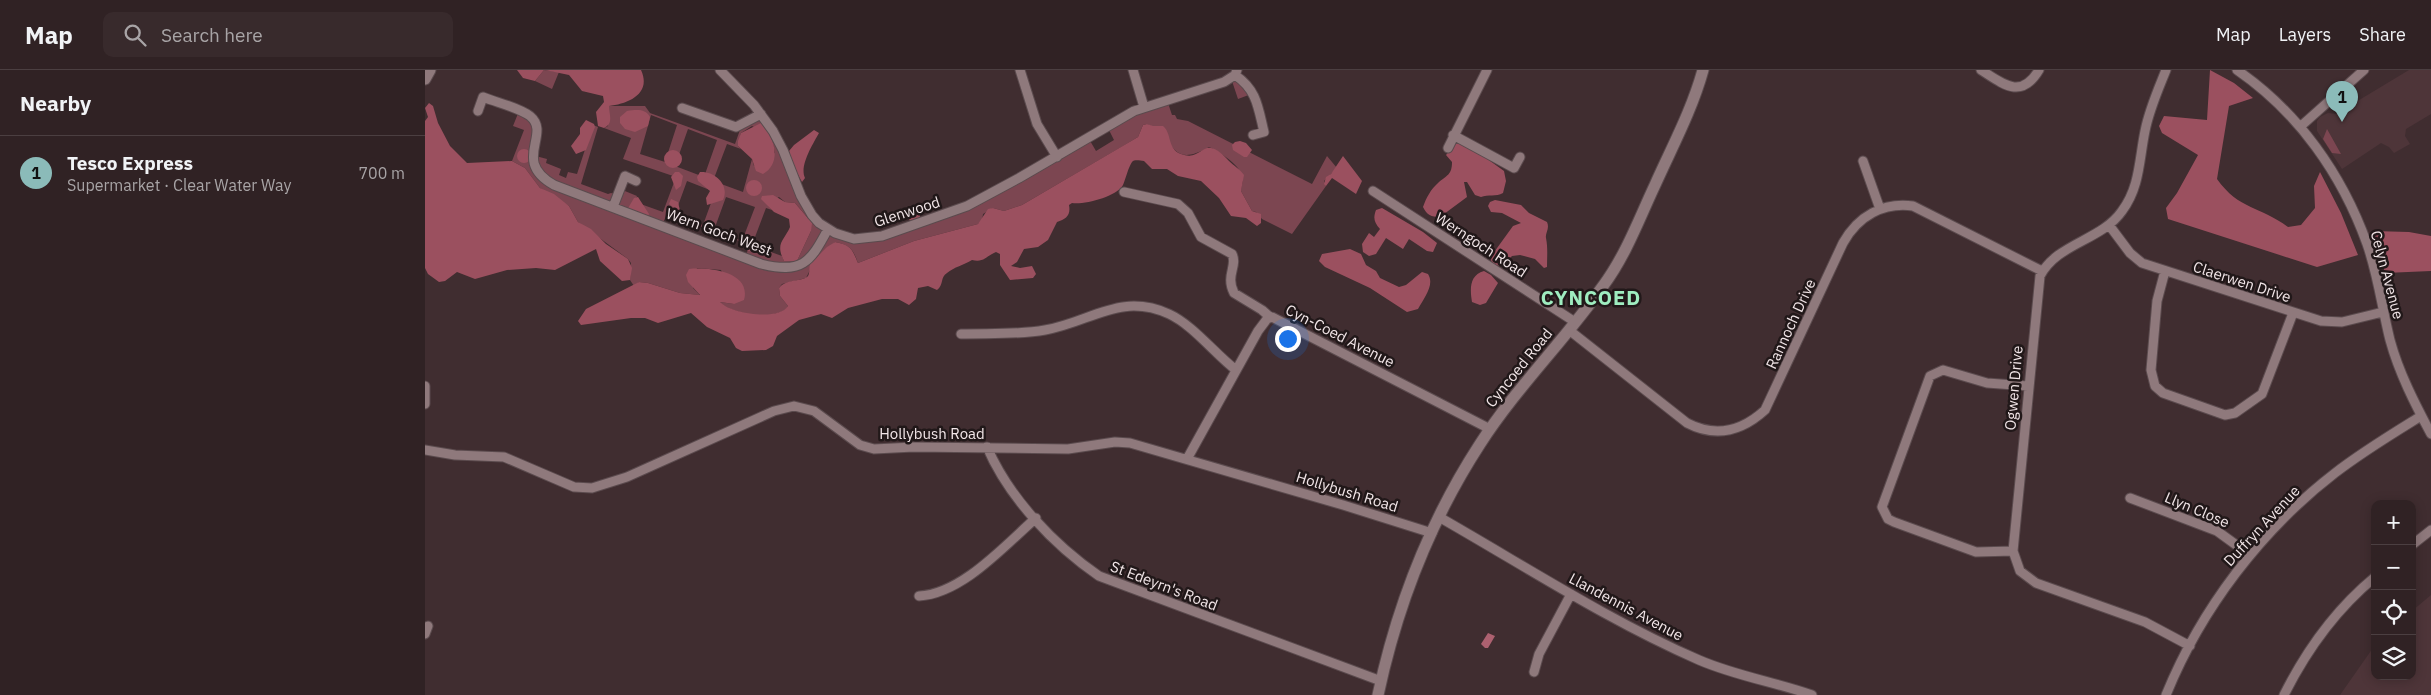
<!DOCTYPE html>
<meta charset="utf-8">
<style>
body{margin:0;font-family:"IBM Plex Sans",sans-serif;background:#382a2c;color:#f1f3f6}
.controls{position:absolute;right:15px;bottom:15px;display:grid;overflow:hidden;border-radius:10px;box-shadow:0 2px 12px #0003}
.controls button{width:45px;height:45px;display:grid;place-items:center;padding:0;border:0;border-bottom:1px solid #4b3f41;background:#302224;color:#f1f3f6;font:25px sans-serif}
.you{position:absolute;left:862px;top:268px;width:18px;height:18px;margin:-12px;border:4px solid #fff;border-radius:50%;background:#1a73e8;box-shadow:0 0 0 8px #1a73e833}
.badge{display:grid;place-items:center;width:32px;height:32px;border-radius:50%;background:#8bbbb9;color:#111;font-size:16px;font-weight:700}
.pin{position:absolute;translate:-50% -41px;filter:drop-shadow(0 1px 2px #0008)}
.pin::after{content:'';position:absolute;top:26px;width:18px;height:15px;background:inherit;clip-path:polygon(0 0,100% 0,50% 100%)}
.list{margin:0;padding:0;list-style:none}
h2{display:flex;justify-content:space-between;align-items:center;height:65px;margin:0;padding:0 20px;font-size:21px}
h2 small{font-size:16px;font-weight:400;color:#a8a4a6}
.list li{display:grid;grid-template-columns:32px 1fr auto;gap:15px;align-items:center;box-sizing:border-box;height:75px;padding:0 20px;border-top:1px solid #4b3f41}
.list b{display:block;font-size:19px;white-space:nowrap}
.list p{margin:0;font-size:16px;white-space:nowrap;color:#a8a4a6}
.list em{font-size:16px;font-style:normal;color:#a8a4a6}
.icon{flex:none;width:28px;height:28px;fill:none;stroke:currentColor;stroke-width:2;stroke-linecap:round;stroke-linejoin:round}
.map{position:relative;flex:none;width:2006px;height:625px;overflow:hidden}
header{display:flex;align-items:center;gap:30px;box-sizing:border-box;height:70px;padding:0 25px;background:#302224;border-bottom:1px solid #4b3f41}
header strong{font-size:24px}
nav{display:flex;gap:28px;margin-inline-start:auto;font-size:18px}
.search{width:350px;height:45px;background:#382a2c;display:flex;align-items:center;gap:12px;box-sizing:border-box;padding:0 18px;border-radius:10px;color:#a8a4a6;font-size:19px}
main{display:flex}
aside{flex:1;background:#302224}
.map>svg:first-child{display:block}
.built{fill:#4e3539}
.green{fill:#7c4651;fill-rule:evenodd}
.forest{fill:#9b505f}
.water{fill:#ad6170}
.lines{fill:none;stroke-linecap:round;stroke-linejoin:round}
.minor-casing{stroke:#5b4b4e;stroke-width:11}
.tertiary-casing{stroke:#5b4b4e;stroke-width:13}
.minor{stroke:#8f797c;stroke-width:9}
.tertiary{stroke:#8f797c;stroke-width:11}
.labels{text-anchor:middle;stroke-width:5;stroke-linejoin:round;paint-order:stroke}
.street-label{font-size:15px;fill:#f2e6e8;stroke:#211819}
.district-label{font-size:20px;font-weight:bold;letter-spacing:1px;fill:#9fedc0;stroke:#211819}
</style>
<header>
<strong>Map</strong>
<div class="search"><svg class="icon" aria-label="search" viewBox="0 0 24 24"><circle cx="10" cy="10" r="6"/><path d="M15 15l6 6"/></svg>Search here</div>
<nav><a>Map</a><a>Layers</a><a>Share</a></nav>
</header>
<main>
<aside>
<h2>Nearby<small></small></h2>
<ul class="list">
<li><span class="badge">1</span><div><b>Tesco Express</b><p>Supermarket · Clear Water Way</p></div><em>700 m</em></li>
</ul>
</aside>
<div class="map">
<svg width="2006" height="625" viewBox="0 0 2006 625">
<rect width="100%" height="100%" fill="#402d30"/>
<!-- built -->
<path class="built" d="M1984 0H2006V44L1981 59 1980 66 1985 74 1969 83 1964 77 1956 73 1917 99 1892 61V51L1895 47 1903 43 1911 44Z
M2006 525V625H1915L1950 575V606H1987V541Z"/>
<!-- green -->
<path class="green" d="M119 0 134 2 127 19 110 11Z
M810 5 829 23 813 29 806 8Z
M742 30 747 45H750L752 49 763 51 887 114 902 86 912 98 899 111 901 116 867 164 837 149 831 142 827 141 816 121C816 117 818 112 818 109 817 96 795 82 784 77 744 100 751 67 722 54L718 55 713 67 698 76 597 135 579 141 568 138 558 144 557 151 553 154 489 171 433 193C428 179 425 175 410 172L391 188 381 208 357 214 354 218 355 226 363 236 361 240C340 250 315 245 296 234L295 232 309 234 296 200 272 198 268 218 275 225 255 223 223 213 214 212 209 216 205 210 206 193 203 189 153 152 144 136 115 118 100 98 87 91 99 60 88 56 94 41 109 51 107 85 122 89 121 93 136 99 134 105 141 108 143 102 152 104 168 55 173 57 156 114 183 124 186 123 193 125 195 119 212 126 210 132 238 142 251 107 198 89 206 68 179 58 183 56V36H220L225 43 310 74 316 57 336 44 394 153 438 169 520 145 664 69 671 81 689 70 683 58ZM226 45 252 55 240 92 215 84ZM327 56 346 66 350 83 329 96 327 89 318 122 288 111 302 74 316 79 313 76 316 63ZM263 59 292 70 279 107 250 96ZM262 111 290 122 278 155 250 144ZM301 127 330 137 317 171 289 160ZM354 127 360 132 370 133 383 148 386 161 372 191H359L357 186 327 175 341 138 347 140 342 134ZM242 144 325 175 320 187 237 155Z
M1902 59 1916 84 1907 83 1898 69Z"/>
<!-- forest -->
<path class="forest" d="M92 0H119L110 11 98 8Z
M120 0H216C227 24 203 34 184 36 184 45 189 53 179 58L173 56 171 42 179 32 178 26 157 21 144 5Z
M1785 0 1809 13 1828 28 1804 36 1792 109C1814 140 1835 136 1863 157L1876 155 1890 138 1889 116 1895 102 1916 143 1933 185 1892 197 1743 149 1741 138 1752 123 1773 85 1737 63 1734 56 1739 46 1782 50Z
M4 33 8 36 13 53 25 76 42 93 87 91 100 98 115 118 129 124 144 136 153 152 166 159 181 174 203 189 207 198 205 210 197 211 175 191 171 179 130 200 111 198 82 200 50 209 32 202 20 211 14 212 3 204 0 198V51L3 47 0 38Z
M202 41C211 40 220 38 225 47L223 56 210 62 200 59 195 53V47Z
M161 50 169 54 170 57 161 80 151 84 146 76 155 64V58Z
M336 53C349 66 358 92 338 104L331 101 327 89 313 76V71L316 63Z
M722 54 728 56H738C747 63 742 79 756 84 780 93 776 61 804 91 809 96 815 99 819 105L816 121 827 141 836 144V153L832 156 821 148 806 146 794 128 776 111 753 106 742 99H727L719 91C715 91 710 89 707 92 703 98 701 108 698 115 691 127 659 135 647 133L644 135C646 146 641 149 632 152L623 170 613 177 599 179 592 192 586 196 595 198 607 196 611 204 608 208 585 210 575 195V184L571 182C561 186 559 193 547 190 539 195 529 197 522 203 515 207 519 215 512 220L503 216 493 218 491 229 484 235 473 229H457L423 238 407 248 396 244 374 250 352 266 348 276 341 280 317 281 311 278 305 268 282 257 266 243 233 253 220 248H206L156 255 153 251 161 239 214 212 223 213 255 223 275 225 263 212 261 205 264 199C282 197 327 201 319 230L309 234 295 232C306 244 354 251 363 236L355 226 354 218C362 208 378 212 383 206 385 203 384 197 385 194L402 177 410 172C426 175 427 179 433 193L489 171 553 154 563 139 568 138 579 141 597 135 713 67 718 55Z
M389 60 394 63C388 74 374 96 380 108L377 112 368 96 364 81 369 75Z
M815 71 821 73 827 80 822 87H819L808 80 807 75 810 72Z
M1032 72H1039L1079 101 1081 111 1078 123C1071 127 1063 124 1056 127L1050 125 1042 112H1039L1042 127 1015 147C1006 147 1002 145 998 137 1001 128 1006 119 1013 113 1022 105 1027 105 1027 92L1021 85Z
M92 86a7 7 0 1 1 14 0a7 7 0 1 1-14 0Z
M239 89a9 9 0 1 1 18 0a9 9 0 1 1-18 0Z
M918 86 937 111 931 124 907 108 901 116 899 114 901 107 906 104Z
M250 102H254L258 106 256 116 251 120 246 107Z
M275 102C290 101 305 115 298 130L282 135 281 128 285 121 273 111 272 107Z
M321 118a8 8 0 1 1 16 0a8 8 0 1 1-16 0Z
M348 125 360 132 370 133 387 153 386 161 372 191H359C350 173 359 171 365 157L364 149 349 142 336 129 337 126Z
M213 127 224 144 223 147 202 140 209 128Z
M246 129 253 132 256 145 254 148 248 146V137L244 134Z
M1070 130 1096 135 1104 143 1122 152C1125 159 1120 163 1121 168 1123 178 1122 187 1122 197L1119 198 1110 189 1095 185 1087 186 1077 196 1068 195 1066 190 1067 185 1088 156 1096 153 1077 143 1066 142 1063 136 1065 132Z
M957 138 998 162 1012 173 1008 182 1002 181 984 169 978 179 961 168 951 184 944 186 938 182 937 174 944 163 949 167 955 159C949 152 948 148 951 140Z
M483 146a6 6 0 1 1 12 0a6 6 0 1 1-12 0Z
M1948 161 1984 162 2006 166V201L1960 203Z
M323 167 329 169 334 174 330 181H323L315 174 318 168Z
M925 179 936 184 941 195 951 201 955 208 974 217 981 215 997 202 1003 204C1010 215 999 228 993 239L982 242 945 218 900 197 894 191 897 184Z
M1059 201 1066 205 1073 213 1061 233 1055 235 1047 232C1045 220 1044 205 1059 201Z"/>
<!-- water -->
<path class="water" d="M1063 563 1070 566 1063 578H1060L1056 574Z"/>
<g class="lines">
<defs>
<path id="minor" d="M295 0 329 35 348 61 358 80 376 126 387 145 394 153 410 163 429 169 457 166 542 136 594 108 709 41 799 12 810 5
M595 0 612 54 632 87
M708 0 719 37
M812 0 810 5C832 20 833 37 839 62L828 65
M1556 0C1578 14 1596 30 1614 0
M1741 0C1733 20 1724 40 1720 61 1714 90 1715 117 1697 141 1676 171 1632 173 1615 206L1588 481 1595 501 1611 513 1720 552 1765 576
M1812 0C1873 42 1917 104 1942 174 1953 205 1957 238 1965 270 1974 303 1990 334 2006 364
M257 38 311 57 336 44
M53 41 58 27C73 33 93 37 105 46 127 64 86 91 129 115L336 194C377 204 385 193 403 159
M1876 56 1939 0
M1028 65 1089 98 1095 87
M1023 78 1062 0
M1438 91 1455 139
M948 121 1150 252
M699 122 753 134 763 143 776 167 807 184C813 196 800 205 809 223L837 240 845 247
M188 137 200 106 211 111
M1684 155 1705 183 1717 193 1896 251 1917 252 1958 242
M1740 201 1732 231 1726 300 1730 316 1738 323 1800 345 1810 343 1837 324 1868 243
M1144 260 1262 353C1291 368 1317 361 1340 340L1418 173C1433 146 1458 132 1488 136L1617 201
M536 264C564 263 593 265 620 260 666 252 695 222 744 244 768 255 790 284 811 300
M0 316V334
M562 377C584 428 629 475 674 506L956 611
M0 380 30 385 79 387 149 417 167 418 202 407 349 341 369 336 389 341 435 375 449 379 489 377 643 379 690 372 705 373 918 435 1007 463
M762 389 833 261 842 249 847 247 1065 359
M1705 428 1792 461 1825 485
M1014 447C1100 496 1184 551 1274 590 1311 606 1350 612 1387 625
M1987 475 2006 460
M1588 481 1551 482 1469 452 1463 449 1457 437 1505 306 1518 300 1562 313 1603 316
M494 526C537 524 580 475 611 448
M0 564 3 556
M1109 602 1114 584 1146 524
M1741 625C1776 539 1836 460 1910 403 1937 382 1967 364 1996 346
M1859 625C1882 579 1910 540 1950 507"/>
<path id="tertiary" d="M0 9 5 0
M953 625C972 536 1005 451 1055 374 1091 318 1140 270 1178 216 1201 185 1214 149 1230 115 1247 77 1267 40 1278 0"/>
</defs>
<!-- minor casing -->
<use href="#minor" class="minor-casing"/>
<!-- tertiary casing -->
<use href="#tertiary" class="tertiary-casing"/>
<!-- minor -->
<use href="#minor" class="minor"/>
<!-- tertiary -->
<use href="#tertiary" class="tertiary"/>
</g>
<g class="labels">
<!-- street labels -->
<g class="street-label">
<text transform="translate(482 142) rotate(-18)" y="5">Glenwood</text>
<text transform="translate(294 162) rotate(20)" y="5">Wern Goch West</text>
<text transform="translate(1056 175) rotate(33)" y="5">Werngoch Road</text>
<text transform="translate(1962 205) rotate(75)" y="5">Celyn Avenue</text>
<text transform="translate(1817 212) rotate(18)" y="5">Claerwen Drive</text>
<text transform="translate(1366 254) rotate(-65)" y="5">Rannoch Drive</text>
<text transform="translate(915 266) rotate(27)" y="5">Cyn-Coed Avenue</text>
<text transform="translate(1094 298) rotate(-51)" y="5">Cyncoed Road</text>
<text transform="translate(1589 318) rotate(-85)" y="5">Ogwen Drive</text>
<text x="507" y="369">Hollybush Road</text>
<text transform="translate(922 422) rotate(17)" y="5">Hollybush Road</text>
<text transform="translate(1772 440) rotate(23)" y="5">Llyn Close</text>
<text transform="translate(1837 456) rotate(-47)" y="5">Duffryn Avenue</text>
<text transform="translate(739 516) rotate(21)" y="5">St Edeyrn's Road</text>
<text transform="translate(1201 537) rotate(28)" y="5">Llandennis Avenue</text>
</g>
<!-- district labels -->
<g class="district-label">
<text x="1166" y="235">CYNCOED</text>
</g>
</g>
</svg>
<div class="controls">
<button>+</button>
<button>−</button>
<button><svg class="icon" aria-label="locate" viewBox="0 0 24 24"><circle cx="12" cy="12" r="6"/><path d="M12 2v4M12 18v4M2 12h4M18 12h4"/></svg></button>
<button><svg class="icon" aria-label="layers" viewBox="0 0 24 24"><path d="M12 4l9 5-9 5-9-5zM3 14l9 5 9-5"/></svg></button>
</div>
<div class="you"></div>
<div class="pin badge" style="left:1917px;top:52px">1</div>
</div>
</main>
